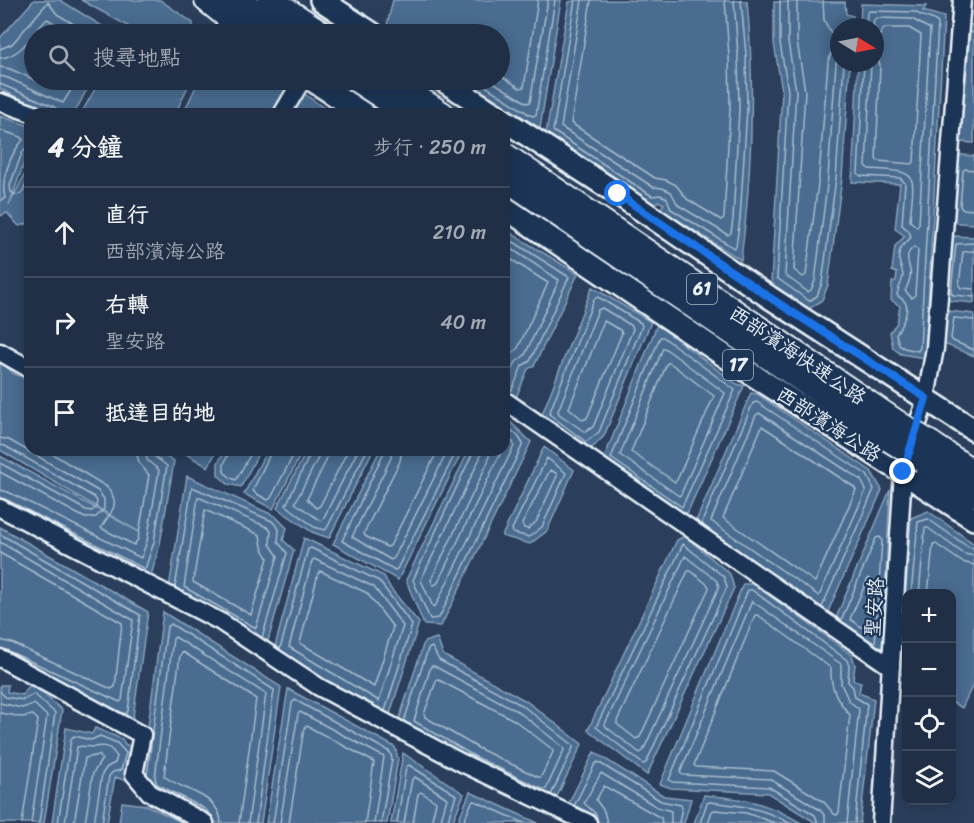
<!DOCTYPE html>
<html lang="zh-TW">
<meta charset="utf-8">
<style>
body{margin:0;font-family:Sriracha,"LXGW WenKai TC",sans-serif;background:#28374c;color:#f1f3f6}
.controls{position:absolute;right:18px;bottom:18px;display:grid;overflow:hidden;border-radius:12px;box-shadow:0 3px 15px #0003}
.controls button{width:54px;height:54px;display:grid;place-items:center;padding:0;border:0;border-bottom:2px solid #3d4a5e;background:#202f45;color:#f1f3f6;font:30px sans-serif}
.compass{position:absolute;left:830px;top:18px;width:54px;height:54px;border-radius:50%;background:#202f45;box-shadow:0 3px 15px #0003;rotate:100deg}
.stop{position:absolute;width:18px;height:18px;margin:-14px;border:4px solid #1a73e8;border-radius:50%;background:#fff}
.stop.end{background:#1a73e8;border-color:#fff;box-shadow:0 2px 6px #0008}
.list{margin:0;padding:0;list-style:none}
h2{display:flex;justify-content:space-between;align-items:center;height:78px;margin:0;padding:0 24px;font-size:26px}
h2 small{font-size:20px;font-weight:400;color:#a2a9b3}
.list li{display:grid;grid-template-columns:39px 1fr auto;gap:18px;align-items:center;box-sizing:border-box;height:90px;padding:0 24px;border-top:2px solid #3d4a5e}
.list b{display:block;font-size:22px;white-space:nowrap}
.list p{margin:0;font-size:20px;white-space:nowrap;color:#a2a9b3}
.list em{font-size:20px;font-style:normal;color:#a2a9b3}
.icon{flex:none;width:33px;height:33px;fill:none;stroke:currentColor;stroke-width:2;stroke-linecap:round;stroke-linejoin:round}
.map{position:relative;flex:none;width:974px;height:823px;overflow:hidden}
.search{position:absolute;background:#202f45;box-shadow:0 3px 15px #0003;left:24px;top:24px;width:486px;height:66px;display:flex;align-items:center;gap:15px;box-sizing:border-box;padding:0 21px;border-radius:33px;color:#a2a9b3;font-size:22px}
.panel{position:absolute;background:#202f45;box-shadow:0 3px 15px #0003;left:24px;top:108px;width:486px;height:348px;border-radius:18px}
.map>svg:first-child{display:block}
.water{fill:#496c90;stroke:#89a1ba;stroke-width:1.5}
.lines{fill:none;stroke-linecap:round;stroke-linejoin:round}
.shore{stroke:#a8bcce;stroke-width:1.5}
.minor-casing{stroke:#e8f1f8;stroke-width:21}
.major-casing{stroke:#e8f1f8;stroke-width:26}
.highway-casing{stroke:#e8f1f8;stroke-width:28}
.minor{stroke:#1d3557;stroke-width:16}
.major{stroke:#1d3557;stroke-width:21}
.highway{stroke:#1d3557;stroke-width:24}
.highway-bridge-casing{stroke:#e8f1f8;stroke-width:28;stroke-linecap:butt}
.highway-bridge{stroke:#1d3557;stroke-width:24}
.route{stroke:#1a73e8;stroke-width:8}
.labels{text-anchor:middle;stroke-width:4.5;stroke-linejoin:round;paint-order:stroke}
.shield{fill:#1d3557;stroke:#abb9c8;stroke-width:1.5}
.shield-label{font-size:18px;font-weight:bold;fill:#e8f1f8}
.street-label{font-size:20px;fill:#e8f1f8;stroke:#1d3557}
</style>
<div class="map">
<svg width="974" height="823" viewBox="0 0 974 823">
<rect width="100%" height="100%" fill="#2b3f5c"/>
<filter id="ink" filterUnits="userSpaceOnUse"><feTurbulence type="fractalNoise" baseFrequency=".0167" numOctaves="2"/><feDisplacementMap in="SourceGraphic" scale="12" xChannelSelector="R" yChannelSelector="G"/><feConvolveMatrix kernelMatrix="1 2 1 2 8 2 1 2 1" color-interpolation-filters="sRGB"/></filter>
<g filter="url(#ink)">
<!-- water -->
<path class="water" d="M34 0H60L115 34H34V80H92L75 112C55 119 19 97 0 89V38Z
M81 0H160L193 23V34H124L128 26Z
M393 0H561L540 128 465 80H500V34H395L386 29Z
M577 0 747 1C755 88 752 174 741 260L660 209 664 204 658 201 654 205 546 133 569 2Z
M774 2H845L846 14 853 16V27H839V63H850L842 178 828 285 822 300 809 309 771 283 782 91 774 43Z
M861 4 926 6 923 11 944 17 925 358 901 354 893 348 890 332 897 323 900 306 891 300 892 282 896 281 897 273 892 271 895 246 905 236 895 229 900 184 852 182 858 63H875V27H860Z
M965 25H974V143L960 142 955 136Z
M100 80H191L175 114H81Z
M199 80H285L291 84 273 114H183Z
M302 92 332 114H290Z
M0 116 30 126V147L9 205 30 164V223L19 226 7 213 0 216Z
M950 154 974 156V224L945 222Z
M504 229 578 274 534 366 528 369 514 402 504 395V259L509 246 504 255Z
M951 236 974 237V303L944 300Z
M592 287 651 322 604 436 588 452 541 417Z
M948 311 974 314V356L944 344Z
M657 325 737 384 744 386 685 518 603 461Z
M0 361 13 373 30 381V450H154L174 461 160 544 150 579 0 503V456L139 532 0 450Z
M751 393 757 394 871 471 882 490 825 618 694 526Z
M504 416 531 442 441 626 424 625 406 580 469 450H504Z
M544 447 574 470 547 531 530 544 502 536Z
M179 450H217L208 467Z
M225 450H260L241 487 228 484 218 475V463Z
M267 450H303L273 509 244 494Z
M307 450H373L329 538 312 532 277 508Z
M380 450H463L398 580 333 544Z
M187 476 275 516 287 528 283 540 294 550 265 651 168 594Z
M890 490 882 658 833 625Z
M928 511 974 544V682L962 708 952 702V594H906V677L900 673 911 518Z
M0 527 148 612 132 724 0 662Z
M685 536 730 574 734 588 647 775 588 730 677 540Z
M304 538 384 576 391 589 419 623 387 723 273 654Z
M743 584H753L852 655 855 665 853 680 861 682 859 693 874 699 860 823H816L768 793 671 788 660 784Z
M163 612 281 687 261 823H204L141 780Z
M437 638 443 655 526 701 582 744 551 809 397 726 424 642Z
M31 683 62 710 44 823H0V685H8L7 692 23 695Z
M288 689 395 747 398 759 387 823H266Z
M66 728 92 734 95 728 122 739 125 744 134 749 124 780 115 777 107 823H52Z
M594 752 664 796 691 799 684 823H589L565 811Z
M403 753 464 794 452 823H391Z
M470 792 538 823H457Z
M704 795C745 799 765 801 801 823H694Z
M122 802 146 805 183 823H119Z"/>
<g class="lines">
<!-- shore -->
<path class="shore" d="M575 0 553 131 652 196 660 195 667 198 671 209 734 248 736 246 740 219 747 109 746 55 741 0
M582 0 561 127 653 187 662 188 671 192 678 205 728 235 731 233 733 219 739 109 738 55 734 0
M591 0 571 123 655 178 666 180 676 185 687 199 721 220 724 218 730 108 729 56 725 0
M780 0V43L788 91 777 278 809 301 817 296 822 283 836 178 844 63
M788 0V42L796 91 785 275 808 292 811 290 815 281 828 177 836 63 839 56
M797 0V41L805 91 794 270 803 277 806 275 819 176 828 62 831 53 837 44 824 20 823 0
M875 43 884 28H909L921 35 914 162 912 164 878 161 876 159 880 65 875 49
M0 49 12 44 48 2 57 14 90 34
M0 58C21 57 33 33 47 19L73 34
M864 63 858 174 861 176 900 178 905 183 902 225 909 231 911 237C908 242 904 243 901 248 895 259 903 268 903 276 902 284 898 287 897 295 900 298 903 299 905 302 911 311 900 327 896 334L899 345 904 348 918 351 920 348 938 23C932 17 922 18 916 12L869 11 867 13 866 27
M871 63 866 167 869 169C921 172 914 172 910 221L917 227 919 224 930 29 912 19 876 18 874 20 873 27
M0 67 10 69 58 90 61 89 66 80
M500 75 520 88 524 87 538 0
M0 76 8 78 63 103 77 80
M476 80 532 116 536 115 555 0
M490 80 527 103 530 102 548 0
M0 84 53 106 57 109V114
M962 121 970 34 974 31
M0 130 21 137 23 140C11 153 0 180 5 198L0 201
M30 148 25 149 22 153 10 185 11 192 16 195 21 194 30 178
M974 170 965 169 963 171 960 206 962 209 974 210
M504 236 569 277 530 361 522 366 512 390H504
M974 243 956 244 951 292 953 295 974 297
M504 244 559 280 525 355 516 362 508 381 504 383
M914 247 918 250 915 295 912 298 905 291C908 285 912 277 910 270 908 260 904 255 914 247Z
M974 251 963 252 959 285 961 288 974 289
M504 255 548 283 518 348 510 355 504 367
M598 297 641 323 642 326 599 432 586 442 549 414 594 299Z
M602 308 632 326 633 329 593 427 585 432 559 414 558 411 598 310Z
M974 320 954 318 951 338 953 341 974 350
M604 321 620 330 622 333 587 418 583 420 569 408Z
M660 337H663L735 390 682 507 611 458Z
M663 348 666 349 725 393 681 494 679 496 620 455Z
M667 363H670L714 396 677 480 675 482 631 452Z
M759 413 861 480 866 490 819 596 711 521 756 415Z
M762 426 854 487 856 490 815 582 723 518Z
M0 438 9 440 98 491 104 499V509L96 517 85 518 0 472
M0 445 5 446 94 497 97 501 96 507 92 511 86 510 0 463
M46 450 107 487C123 507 109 512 101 528L134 545 138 539 149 475 139 463 136 450
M230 450 224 464V472L231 478 236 480 253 450
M272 450 253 490 255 493 268 500 271 498 296 450
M312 450 286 505 314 527 325 530 327 528 367 450
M319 450 318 458 295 503 321 521 323 519 358 450
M328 450 326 461 307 499 316 508 320 506 348 450
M385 450 342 541 395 570 397 569 457 450
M392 450 391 458 352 537 391 560 394 558 448 450
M402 450 400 461 364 533 365 536 387 547 390 546 438 450
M474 450 413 580 430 619 439 618 523 444 518 436 504 424
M481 450 480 458 421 580 433 607 436 605 514 446 513 442 504 434
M490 450 488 462 431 580 433 585 437 584 502 450
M547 458 566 473 542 527 529 537 513 533 512 529Z
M550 470 556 473 557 476 536 522 528 529 524 528 522 524Z
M0 490 8 492 141 558 147 541 159 470 147 460 145 450
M198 497 267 527 271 531 270 544 278 556 256 628 184 587Z
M0 498 5 499 145 569 154 542 167 466 154 456 152 450
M205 510 260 535 262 547 268 558 251 615 193 582Z
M709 530 703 525 702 522 753 403 757 402 867 475 874 489 822 607
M0 534 140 615 128 711 125 714 114 709
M0 542 133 620 122 700 120 702 6 650
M683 544 724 577 727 587 646 763 643 764 596 727Z
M0 553 122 623 115 687 111 689 12 643 0 640
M685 556 717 581 719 587 643 751 640 753 606 727 605 724Z
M314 559 374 587 403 626 379 701 289 647 312 561Z
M320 571 367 593 393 627 374 687 300 643 318 574Z
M688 571H691L708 585 709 588 640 737 636 739 617 724V721Z
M868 578 872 581 870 628 867 631 850 619Z
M175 587 192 487 272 521 279 529 278 542 287 553 262 638
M911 594 918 522 928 519 968 547 974 548
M919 594 925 528H928L964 554 974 556
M928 594 933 544H936L962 562 974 565
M755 615H758L831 668C830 688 837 700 850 715L839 812 837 815 834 814 824 802 774 771 696 767 694 765Z
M841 621 876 538 880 537 882 540 875 644
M280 649 308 549 311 548 379 581 412 625 385 711
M431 666H434L519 712 563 747 564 750 546 789H542L474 756 414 721Z
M437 679 514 720 552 749 553 752 541 777H538L478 748 425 717 424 714Z
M0 691 5 697 23 700 34 694 55 713 39 823
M0 703 22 708 34 704 47 716 31 823
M0 713 22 717 33 715 38 720 22 823
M404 721 428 649 432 647 439 660 523 706 573 745V748L551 795
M147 775 167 627 171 624 274 690 256 823
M574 806 595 764 598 762 661 801 681 805 682 807 679 823
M212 816 205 809 157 784 155 778 173 639 175 637 266 694 248 823
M58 823 71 739 74 736 91 740 100 736 117 743 126 753 121 770 113 772 109 776 102 823
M65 823 77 747C83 745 86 747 92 747 105 746 109 744 117 757L115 763 107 767 102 774 94 823
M74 823 85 758 99 755 102 759 93 773 85 823
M221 823C220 794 182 791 164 776L180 655 183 652 256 699 239 823
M273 823 292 703 295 700 390 752 392 759 381 823
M280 823 298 714 300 712 384 757 374 823
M289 823 304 728 307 726 374 762 365 823
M397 823 406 767 409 765 456 795 447 823
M404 823 412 779 415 777 447 798 440 823
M413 823 418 794 421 792 436 802 431 823
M463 823 472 802 475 801 524 823
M598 823 596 814 584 803 601 773 657 807 671 811V823
M607 823 604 811 596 800 604 786 661 818 662 823
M700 823 707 803 710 802C739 805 764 808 789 823
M708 823 712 811 715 810 746 813 775 823
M818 823 815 815 769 787 672 782 669 780 748 590H752L847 660 849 666 848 682 853 687 855 697 867 704 855 823
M825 823V816L820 810 770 779 683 775 680 773 752 601 841 664V684L849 701 859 709 847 823"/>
<defs>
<path id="minor" d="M0 102 34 114
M282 114 302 80
M0 352 30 369
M504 400 891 667
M0 508 221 622 319 687 462 763 588 823
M0 658 142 735 134 774 150 793 205 823
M881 823 903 472 926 398 935 348 962 0"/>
<path id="major" d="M321 0 373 34
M312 80 364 114
M442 80 495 114
M504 120 618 194 769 297 974 430
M504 207 747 371 974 519"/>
<path id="highway" d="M207 0 249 34
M238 0 290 34
M271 0 323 34
M357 80 409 114
M390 80 442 114
M504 155 899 424
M504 177 889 439
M931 444 974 473
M923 460 974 494"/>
</defs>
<!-- minor casing -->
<use href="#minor" class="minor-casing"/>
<!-- major casing -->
<use href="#major" class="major-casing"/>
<!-- highway casing -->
<use href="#highway" class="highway-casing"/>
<!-- minor -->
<use href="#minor" class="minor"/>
<!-- major -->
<use href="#major" class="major"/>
<!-- highway -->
<use href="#highway" class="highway"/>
<defs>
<path id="highway-bridge" d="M899 424 931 444
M889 439 923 460"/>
</defs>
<!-- highway-bridge casing -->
<use href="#highway-bridge" class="highway-bridge-casing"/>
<!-- highway-bridge -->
<use href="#highway-bridge" class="highway-bridge"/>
</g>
</g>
<g class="lines" filter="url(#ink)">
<!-- route -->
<path class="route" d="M618 194 769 297 926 398 903 472"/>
</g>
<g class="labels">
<!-- shield labels -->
<g class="shield">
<rect x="687" y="274" width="30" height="30" rx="4.5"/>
<rect x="723" y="350" width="30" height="30" rx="4.5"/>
</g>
<g class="shield-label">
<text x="702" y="295">61</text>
<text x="738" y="371">17</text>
</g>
<!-- street labels -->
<g class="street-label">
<text transform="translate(798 355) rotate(34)" y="7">西部濱海快速公路</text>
<text transform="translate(829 424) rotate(33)" y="7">西部濱海公路</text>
<text transform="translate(874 607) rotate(-86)" y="7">聖安路</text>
</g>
</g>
</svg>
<div class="controls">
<button>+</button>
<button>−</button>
<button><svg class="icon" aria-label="locate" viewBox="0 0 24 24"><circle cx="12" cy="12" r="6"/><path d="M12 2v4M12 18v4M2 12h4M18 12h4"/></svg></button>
<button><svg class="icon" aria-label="layers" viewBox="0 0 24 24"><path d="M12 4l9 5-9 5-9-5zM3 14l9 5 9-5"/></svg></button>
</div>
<svg class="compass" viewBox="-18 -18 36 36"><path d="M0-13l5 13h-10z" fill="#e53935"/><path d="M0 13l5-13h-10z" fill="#a2a9b3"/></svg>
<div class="stop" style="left:618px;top:194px"></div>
<div class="stop end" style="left:903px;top:472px"></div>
<div class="search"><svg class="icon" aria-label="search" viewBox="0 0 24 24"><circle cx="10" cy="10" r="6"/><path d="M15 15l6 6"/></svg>搜尋地點</div>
<section class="panel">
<h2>4 分鐘<small>步行 · 250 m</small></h2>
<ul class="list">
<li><svg class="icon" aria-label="ahead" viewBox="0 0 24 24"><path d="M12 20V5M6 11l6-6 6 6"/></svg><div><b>直行</b><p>西部濱海公路</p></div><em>210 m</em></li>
<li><svg class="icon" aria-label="right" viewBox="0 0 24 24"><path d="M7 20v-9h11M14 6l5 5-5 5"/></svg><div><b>右轉</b><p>聖安路</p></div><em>40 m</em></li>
<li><svg class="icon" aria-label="arrive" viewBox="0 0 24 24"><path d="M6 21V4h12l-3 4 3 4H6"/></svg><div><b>抵達目的地</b></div></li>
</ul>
</section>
</div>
